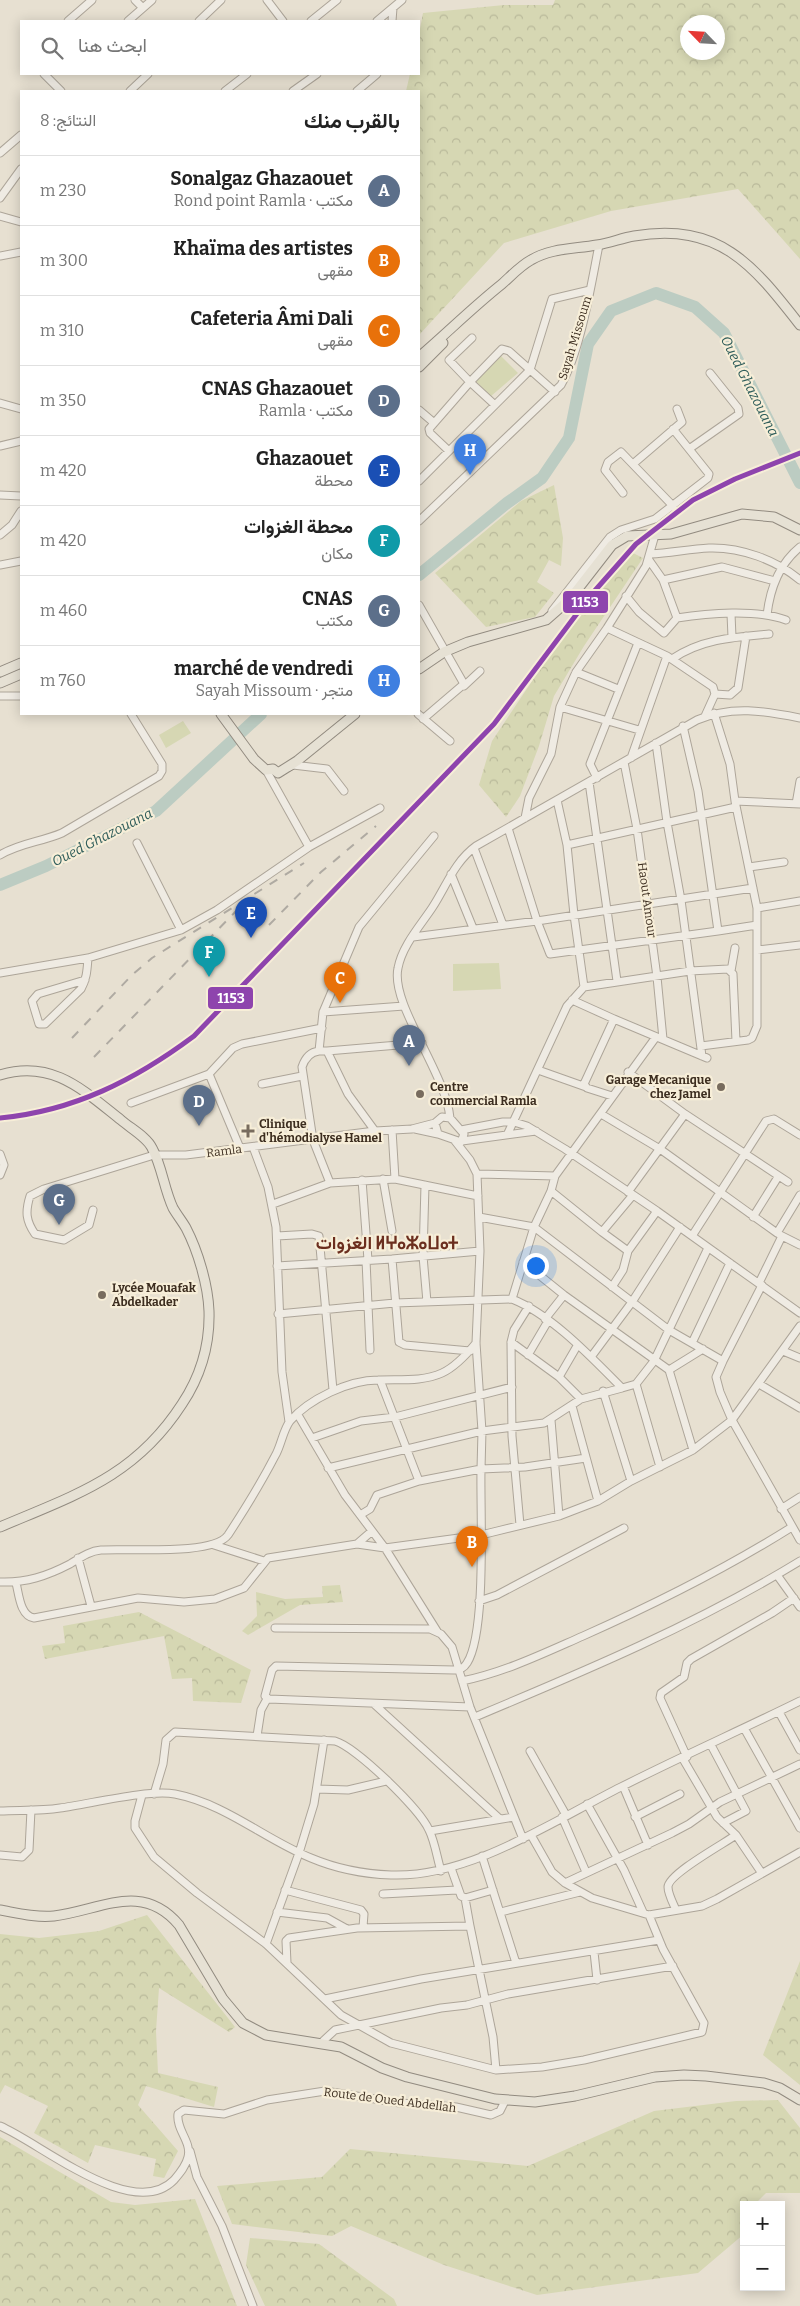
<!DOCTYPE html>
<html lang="ar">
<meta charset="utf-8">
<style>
body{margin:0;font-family:Bitter,Vazirmatn,"Noto Sans Tifinagh",serif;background:#f6f6f6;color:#222;direction:rtl}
.controls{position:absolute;right:15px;bottom:15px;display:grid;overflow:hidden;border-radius:0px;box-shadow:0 2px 12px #0003}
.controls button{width:45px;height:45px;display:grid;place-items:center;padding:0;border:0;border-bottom:1px solid #e0e0e0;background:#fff;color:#222;font:25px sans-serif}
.compass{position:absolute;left:680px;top:15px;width:45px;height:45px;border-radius:50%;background:#fff;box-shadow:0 2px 12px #0003;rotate:295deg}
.you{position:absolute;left:535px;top:1265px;width:18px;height:18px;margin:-12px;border:4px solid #fff;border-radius:50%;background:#1a73e8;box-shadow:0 0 0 8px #1a73e833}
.badge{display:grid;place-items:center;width:32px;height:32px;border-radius:50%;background:#2563eb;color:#fff;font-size:16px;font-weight:700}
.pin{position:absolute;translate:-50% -41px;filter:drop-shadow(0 1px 2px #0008)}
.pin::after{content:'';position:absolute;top:26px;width:18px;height:15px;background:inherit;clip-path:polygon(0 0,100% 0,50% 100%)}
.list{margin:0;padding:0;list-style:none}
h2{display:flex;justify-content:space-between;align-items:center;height:65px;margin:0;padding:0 20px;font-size:21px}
h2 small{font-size:16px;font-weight:400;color:#767676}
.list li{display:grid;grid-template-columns:32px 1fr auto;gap:15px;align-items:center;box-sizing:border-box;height:70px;padding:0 20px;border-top:1px solid #e0e0e0}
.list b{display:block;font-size:19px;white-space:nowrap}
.list p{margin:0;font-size:16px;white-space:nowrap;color:#767676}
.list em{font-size:16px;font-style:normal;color:#767676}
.icon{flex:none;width:28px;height:28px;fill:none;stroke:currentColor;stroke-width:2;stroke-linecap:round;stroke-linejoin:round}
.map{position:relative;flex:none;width:800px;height:2306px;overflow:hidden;direction:ltr}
.search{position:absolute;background:#fff;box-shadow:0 2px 12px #0003;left:20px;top:20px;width:400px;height:55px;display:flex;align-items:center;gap:12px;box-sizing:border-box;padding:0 18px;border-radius:0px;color:#767676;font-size:19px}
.panel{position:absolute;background:#fff;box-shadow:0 2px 12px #0003;left:20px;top:90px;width:400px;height:625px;border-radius:0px;direction:rtl}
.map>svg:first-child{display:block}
.forest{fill:url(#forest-crowns);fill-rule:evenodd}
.park{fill:#d6d7b3}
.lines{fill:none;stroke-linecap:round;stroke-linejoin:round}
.river{stroke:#bcccc2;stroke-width:12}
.minor-casing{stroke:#ada599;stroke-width:9}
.major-casing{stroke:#928b80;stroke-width:11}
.minor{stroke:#efebe3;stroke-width:7}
.major{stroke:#e6e1d4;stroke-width:9}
.rail{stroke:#afaaa2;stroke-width:2;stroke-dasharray:9 9;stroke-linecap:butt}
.rail-1-casing{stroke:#f7eed8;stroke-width:9}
.rail-1{stroke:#8e44ad;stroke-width:5}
.poi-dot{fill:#786c5e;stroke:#f7eed8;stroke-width:2}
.labels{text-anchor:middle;stroke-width:4.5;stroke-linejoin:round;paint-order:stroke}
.street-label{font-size:12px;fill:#3d2e20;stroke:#f7eed8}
.poi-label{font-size:12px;font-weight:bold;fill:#3d2e20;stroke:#f7eed8;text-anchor:start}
.water-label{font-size:14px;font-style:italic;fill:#2f5d5a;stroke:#f7eed8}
.district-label{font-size:18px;font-weight:bold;fill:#6b2e1e;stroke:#f7eed8}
.line-badge{stroke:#f7eed8;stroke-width:2}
.badge-label{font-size:14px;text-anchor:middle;font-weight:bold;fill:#fff}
</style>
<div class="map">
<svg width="800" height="2306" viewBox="0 0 800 2306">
<defs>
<pattern id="forest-crowns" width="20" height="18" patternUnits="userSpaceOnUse" patternTransform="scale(1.25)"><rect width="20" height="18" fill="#d6d7b3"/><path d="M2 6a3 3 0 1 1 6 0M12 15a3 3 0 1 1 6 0" fill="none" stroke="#b9b99a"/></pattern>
</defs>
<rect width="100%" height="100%" fill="#e7e0d1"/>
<!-- forest -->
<path class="forest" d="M555 0H800V259L738 189 611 211 504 243 419 335V91H406L410 74H419V34L423 13 504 5H553ZM688 22H718V52H688Z
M554 485 563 538 561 566 549 560 537 582 554 593 535 617 486 627 435 573 521 501Z
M633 553 643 558 584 646 554 696 539 746 520 796 506 817 479 785 492 741 587 599Z
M340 1585 343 1602 300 1605 248 1635 242 1631 257 1616 256 1592 285 1599 323 1597 322 1586Z
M139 1612 251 1670 241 1703 193 1701 192 1678 172 1679 164 1636 45 1659 42 1646 65 1643 63 1626Z
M147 1915 235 2027 229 2032 159 1988 156 2031 158 2073 218 2087 214 2107 146 2086 138 2105 178 2151 164 2178 153 2176 156 2159 95 2145 88 2163 34 2133 48 2106 5 2085 0 2094V1934L39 1938 99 1931Z
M800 1961V2085L763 2055Z
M778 2100 800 2128V2193H766L754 2205H744V2234L698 2273 537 2295 444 2265 351 2226 332 2236 232 2224 217 2186 322 2177 350 2149 528 2166 654 2111 736 2101Z
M0 2137 111 2202 135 2205 195 2199 237 2306H0Z
M250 2238 319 2244 394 2299 397 2306H265L246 2265Z"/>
<!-- park -->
<path class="park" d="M501 356 518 373 490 397 475 380Z
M183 721 191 733 166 748 159 735Z
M499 963 501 989 453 991V964Z"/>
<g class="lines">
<!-- river -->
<path class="river" d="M419 575 507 503 542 478 569 438 588 344 611 311 656 293 695 307 724 333 800 483
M0 885 46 866 156 811 261 714"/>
<defs>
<path id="minor" d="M135 0 143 8
M267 0 283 21
M68 21 92 0
M128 21 152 0
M199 21 221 0
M311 21 337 0
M377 21 402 0
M392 21 393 8
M44 74 61 91
M130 91 148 74
M225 91 247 74
M293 91 317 74
M357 91 377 74
M0 153 21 135
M0 198 21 169
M0 216 21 222
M0 256 21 252
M0 403 21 409
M495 405 470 382 502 349 509 351 555 392
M419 410 433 422
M0 446 21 441
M689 449 739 414 738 408 710 373
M449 451 430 433 429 429 470 382 449 360 472 338
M633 464 682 422 677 409
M419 481 530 370 552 299 590 290
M623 493 605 470 608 462 621 452 674 507
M0 495 21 496
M419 521 561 385C581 350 591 285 599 245
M0 535 12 525 21 511
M651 554C670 553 690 549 709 548 741 547 776 560 800 580
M649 560 663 580 677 618C708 613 757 609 786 620
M0 565 21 561
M663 580 722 567 775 581
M626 596 639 612 664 633 677 618
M419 605 464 684 423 719
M552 611 610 537 621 530 655 519 708 478 709 474 673 429
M731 614 732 637
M767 615C770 589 779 564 800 547
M607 628 667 656 713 687 715 694 705 716
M672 659C701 639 734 637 769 634
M576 672 618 689
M464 686 480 671
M715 694 730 695 738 688 746 636
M0 696H21
M560 707 639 730
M418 714 450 741
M656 743 667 822 681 900 702 1056
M631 758 667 656
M624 762 637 829 657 977 663 1039
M289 767 293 765 327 769 344 791
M597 778 590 764 638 643
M589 782 617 981
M735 801 800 804
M796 804 800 781
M525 818 529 798 551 754 560 707 576 672 607 628 646 566 655 535
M508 828 537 921 550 954 718 931 698 791 683 726
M137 843 181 930
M567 845 736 807
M309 847 380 808
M474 848 503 925
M0 855C20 843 41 842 62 833L159 776 162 771V764L131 714
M749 867 784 862
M451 874 473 928
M757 908 800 901
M718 931 757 925
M413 937 537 921 753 888
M757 950 800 945
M731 971 735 948
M0 973 88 958 181 930 217 910 309 847 266 770
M85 980 38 994 32 1001 39 1024H45L81 989C87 978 87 970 88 958
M584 987 690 971 728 969 733 974 736 1041
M572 1000 614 1019 584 1084 587 1088 612 1096
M323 1012 404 1006
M614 1019 707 1058
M701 1046 748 1040 752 1038 757 1026V908L735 801 730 764 714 713
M319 1051H327L348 1094 375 1131
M327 1051 422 1043
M538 1070 586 1087
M628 1072 685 1114
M209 1074 240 1148
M262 1084 302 1076
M131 1103 209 1074 233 1048 242 1044 322 1028
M601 1114 660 1149 777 1233 800 1195
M442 1117 450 1118 464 1134 461 1142 438 1134 435 1123Z
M450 1118C446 1073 390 1004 398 968 402 946 420 926 432 908 446 887 454 862 476 846L697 720C732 705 764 711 800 718
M415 1129 438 1134
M392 1130 395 1179 478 1196
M461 1130 503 1122H514L527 1126 565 1149 657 1211 800 1313
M508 1133 567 1006 584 987 574 915 567 845 557 800
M455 1141 470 1160 477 1174 480 1251 476 1343 482 1431 481 1469 525 1467 586 1458
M462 1141 536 1131
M253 1147 268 1187 276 1227 282 1372 289 1422
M0 1154 4 1165 0 1175
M477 1174 555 1176 656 1037
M555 1176 551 1191 534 1227 512 1299C552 1315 591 1357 622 1388L636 1384 660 1467
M383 1179 392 1231
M362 1180 368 1260
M330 1183 395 1179
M425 1185 423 1256 427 1302
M551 1191 602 1232 633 1195
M628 1192 685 1114 788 1182
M273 1204 330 1183 313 1140 302 1067C305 1058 310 1052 319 1051L323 1012 359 927 434 836
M93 1210 89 1225 64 1240 35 1234C26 1221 25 1212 30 1196L44 1189 154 1155H186L375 1131 412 1129 435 1123
M479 1217 534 1227 669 1330 723 1361 716 1377 720 1392 732 1420 800 1540
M753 1217 778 1177
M602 1232 628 1251 657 1211
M780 1235 800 1245
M277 1236 312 1234 319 1236 333 1390
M692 1236 766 1121 774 1119 800 1135
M392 1259 399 1342 405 1345 470 1351
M366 1260 370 1350
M523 1262 564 1295 669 1370 693 1450
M277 1266 392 1259 480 1251
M759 1283 782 1236
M612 1287 623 1270 628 1251
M278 1314 395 1303 512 1299
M545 1319 564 1295
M511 1342 559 1377 581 1399
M692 1343 730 1263
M783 1351 800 1358
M528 1355 548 1321
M591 1357 632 1302 680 1227
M723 1361 762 1285
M669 1370 703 1349
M559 1377 577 1346
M636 1384 654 1361 708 1248
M759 1384 800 1408
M603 1391 631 1481
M572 1406 598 1501
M298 1415 345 1495 385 1548 481 1535 559 1516 598 1501 631 1481 693 1450 732 1420 800 1326
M551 1420 559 1516
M312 1438 361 1421 395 1417 512 1387
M328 1468 482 1431 544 1423 581 1399 622 1388
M419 1481 481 1469C480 1510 487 1632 467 1663 464 1668 460 1670 454 1670L276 1666 272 1670 265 1696 269 1699 470 1707
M781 1509 800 1497
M360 1515 370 1509 377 1495 419 1481 380 1380
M520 1525 512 1436 511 1342 514 1330 529 1306
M357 1544 372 1531
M214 1545 264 1561
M78 1558 91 1606
M777 1575 800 1607
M0 1582C26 1583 47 1576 70 1564 80 1558 89 1551 101 1550 128 1548 213 1556 228 1535 245 1509 261 1483 275 1456 281 1446 283 1430 290 1421 309 1399 349 1380 378 1380 399 1379 422 1382 442 1373 455 1367 467 1354 476 1343
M16 1583C19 1594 20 1616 34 1618L138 1598 184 1602 215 1599 244 1588 268 1558 357 1544 385 1548 437 1631
M479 1601 497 1595 624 1528
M275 1628 430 1629 441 1634 452 1647 470 1707 523 1839
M462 1681C505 1672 542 1654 583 1636 655 1604 725 1569 792 1527
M374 1704 500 1819
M779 1712 800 1750
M475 1717C585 1671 697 1624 800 1561
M744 1728 800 1828
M257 1736 261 1710 267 1699
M711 1745 746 1811 723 1823
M530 1751 566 1815
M687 1757 660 1698 661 1693 684 1677 687 1663 691 1659 772 1613 794 1598
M683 1759 717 1817 736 1835 761 1872
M623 1786 648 1845
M317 1789 348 1790 386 1781
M154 1794 163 1764 166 1740 175 1732 335 1741C356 1747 420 1809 429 1830 435 1842 437 1858 441 1871
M142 1795 135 1821V1828L154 1857 197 1893 266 1944 341 2015 391 2043 496 2070 542 2067 584 2060 702 2032 704 2023 663 1949 649 1915
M587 1804 624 1870 643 1912
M0 1811C20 1810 41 1811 60 1808 90 1804 149 1789 175 1794 226 1804 264 1839 311 1858 337 1869 363 1874 391 1875 469 1878 553 1821 621 1787 680 1757 741 1730 800 1701
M562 1817 586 1872
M635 1817 680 1794
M430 1831 514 1817
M531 1835 552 1872 565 1883 592 1898 649 1915 702 1906 717 1899 800 1852
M0 1855 22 1857 29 1850 31 1810
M482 1856 516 1963
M451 1868 461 1896 465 1898 493 1890
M565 1883 672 1833 689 1824 720 1802 800 1764
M285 1890 361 1910 364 1914 363 1927
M383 1894 457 1890
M465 1898 470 1926
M676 1910C673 1903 668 1894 668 1887 668 1874 725 1843 736 1835
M277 1912 327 1918 347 1929
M501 1912 580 1892
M266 1944 299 1853 314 1804 324 1740
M594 1952 597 1980
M287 1963 286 1941 289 1938 357 1928 470 1926 493 2037 496 2070
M325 1999 421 1979 659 1940
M322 2042 335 2030 441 2008 467 2005 508 1994 673 1966
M0 2126C42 2144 133 2222 174 2180 180 2173 186 2166 188 2157 192 2142 176 2130 178 2114L184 2110 224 2114 267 2100 325 2091 400 2103 456 2107 491 2115 500 2111 505 2101
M190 2151 197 2177 222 2226 253 2306"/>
<path id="major" d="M419 357C447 333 473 307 502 284 511 276 520 266 531 260 551 248 575 249 597 245 610 243 622 238 634 236 720 222 753 265 800 325
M419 367 443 343
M419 669 444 652 468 642 546 620 570 599 612 545 627 536 671 534 742 514 774 517 800 530
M0 672 21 663
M0 683 21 674
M221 714 254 759 266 770 273 769 278 773 297 761 355 714
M0 1075C52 1059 83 1090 121 1120 130 1128 147 1137 152 1148 162 1166 164 1189 173 1208 177 1215 182 1221 186 1228 198 1251 208 1285 209 1311 210 1345 200 1377 182 1404 135 1477 75 1495 0 1527
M0 1910C17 1913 36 1918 54 1916 101 1910 142 1881 179 1925L223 1999 243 2023 266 2035 341 2047 382 2068 407 2077 495 2099 535 2102 575 2096 655 2077 684 2075 706 2076 764 2083 780 2088 800 2100"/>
</defs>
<!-- minor casing -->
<use href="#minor" class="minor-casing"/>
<!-- major casing -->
<use href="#major" class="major-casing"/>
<!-- minor -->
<use href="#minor" class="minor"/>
<!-- major -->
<use href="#major" class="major"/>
<!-- rail -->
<path class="rail" d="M269 925 321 872 376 826
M72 1038 132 975 152 958 304 863
M94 1057 238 909"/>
<defs>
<path id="rail-1" d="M0 1118C74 1111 135 1080 194 1036L494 724 591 595 636 544 693 500 735 479 800 453"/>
</defs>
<!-- rail-1 casing -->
<use href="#rail-1" class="rail-1-casing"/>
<!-- rail-1 -->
<use href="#rail-1" class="rail-1"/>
</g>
<!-- markers -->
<g class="poi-dot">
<circle cx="721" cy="1087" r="5"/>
<circle cx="420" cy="1094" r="5"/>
<path d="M245.5 1123.5h5v5h5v5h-5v5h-5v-5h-5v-5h5z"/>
<circle cx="102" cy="1295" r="5"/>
</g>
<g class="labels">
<!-- street labels -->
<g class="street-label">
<text transform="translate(575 338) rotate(-73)" y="4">Sayah Missoum</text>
<text transform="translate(647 900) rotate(82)" y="4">Haout Amour</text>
<text transform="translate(224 1151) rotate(-7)" y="4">Ramla</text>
<text transform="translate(390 2100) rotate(7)" y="4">Route de Oued Abdellah</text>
</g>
<!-- poi labels -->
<g class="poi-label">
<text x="711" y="1084" text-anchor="end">Garage Mecanique<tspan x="711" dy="14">chez Jamel</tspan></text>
<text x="430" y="1091">Centre<tspan x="430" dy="14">commercial Ramla</tspan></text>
<text x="259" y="1128">Clinique<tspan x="259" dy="14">d'hémodialyse Hamel</tspan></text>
<text x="112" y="1292">Lycée Mouafak<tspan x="112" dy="14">Abdelkader</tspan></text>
</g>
<!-- water labels -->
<g class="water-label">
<text transform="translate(750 386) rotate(63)" y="5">Oued Ghazouana</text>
<text transform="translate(102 837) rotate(-27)" y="5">Oued Ghazouana</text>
</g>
<!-- district labels -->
<g class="district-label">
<text x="387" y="1249">الغزوات ⵍⵖⴰⵣⴰⵡⴰⵜ</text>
</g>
</g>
<g class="line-badge">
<rect x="562" y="590" width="47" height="24" rx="5" fill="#8e44ad"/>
<rect x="207" y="986" width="47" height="24" rx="5" fill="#8e44ad"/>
</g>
<g class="badge-label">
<text x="585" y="607">1153</text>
<text x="231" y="1003">1153</text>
</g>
</svg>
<div class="controls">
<button>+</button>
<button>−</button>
</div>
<svg class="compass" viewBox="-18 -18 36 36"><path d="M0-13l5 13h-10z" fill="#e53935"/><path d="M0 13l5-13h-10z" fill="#767676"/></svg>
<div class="you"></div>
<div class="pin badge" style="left:409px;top:1066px;background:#5c6f8a">A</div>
<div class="pin badge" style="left:472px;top:1567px;background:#e8710a">B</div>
<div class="pin badge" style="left:340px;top:1003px;background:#e8710a">C</div>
<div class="pin badge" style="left:199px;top:1126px;background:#5c6f8a">D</div>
<div class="pin badge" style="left:251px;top:938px;background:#1a4fb4">E</div>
<div class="pin badge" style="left:209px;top:977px;background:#0f9aa8">F</div>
<div class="pin badge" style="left:59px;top:1225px;background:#5c6f8a">G</div>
<div class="pin badge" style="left:470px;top:475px;background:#3f7fe0">H</div>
<div class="search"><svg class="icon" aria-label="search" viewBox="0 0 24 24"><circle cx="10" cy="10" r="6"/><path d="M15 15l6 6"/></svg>ابحث هنا</div>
<section class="panel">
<h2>بالقرب منك<small>النتائج: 8</small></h2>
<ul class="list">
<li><span class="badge" style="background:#5c6f8a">A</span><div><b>Sonalgaz Ghazaouet</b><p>مكتب · Rond point Ramla</p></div><em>230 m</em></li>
<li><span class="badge" style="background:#e8710a">B</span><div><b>Khaïma des artistes</b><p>مقهى</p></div><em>300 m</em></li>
<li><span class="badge" style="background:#e8710a">C</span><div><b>Cafeteria Âmi Dali</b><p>مقهى</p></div><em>310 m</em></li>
<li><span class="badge" style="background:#5c6f8a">D</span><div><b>CNAS Ghazaouet</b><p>مكتب · Ramla</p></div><em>350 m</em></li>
<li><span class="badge" style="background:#1a4fb4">E</span><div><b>Ghazaouet</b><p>محطة</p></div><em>420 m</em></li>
<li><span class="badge" style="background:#0f9aa8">F</span><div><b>محطة الغزوات</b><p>مكان</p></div><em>420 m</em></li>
<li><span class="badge" style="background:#5c6f8a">G</span><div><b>CNAS</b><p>مكتب</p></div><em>460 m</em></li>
<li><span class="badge" style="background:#3f7fe0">H</span><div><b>marché de vendredi</b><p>متجر · Sayah Missoum</p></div><em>760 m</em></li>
</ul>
</section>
</div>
